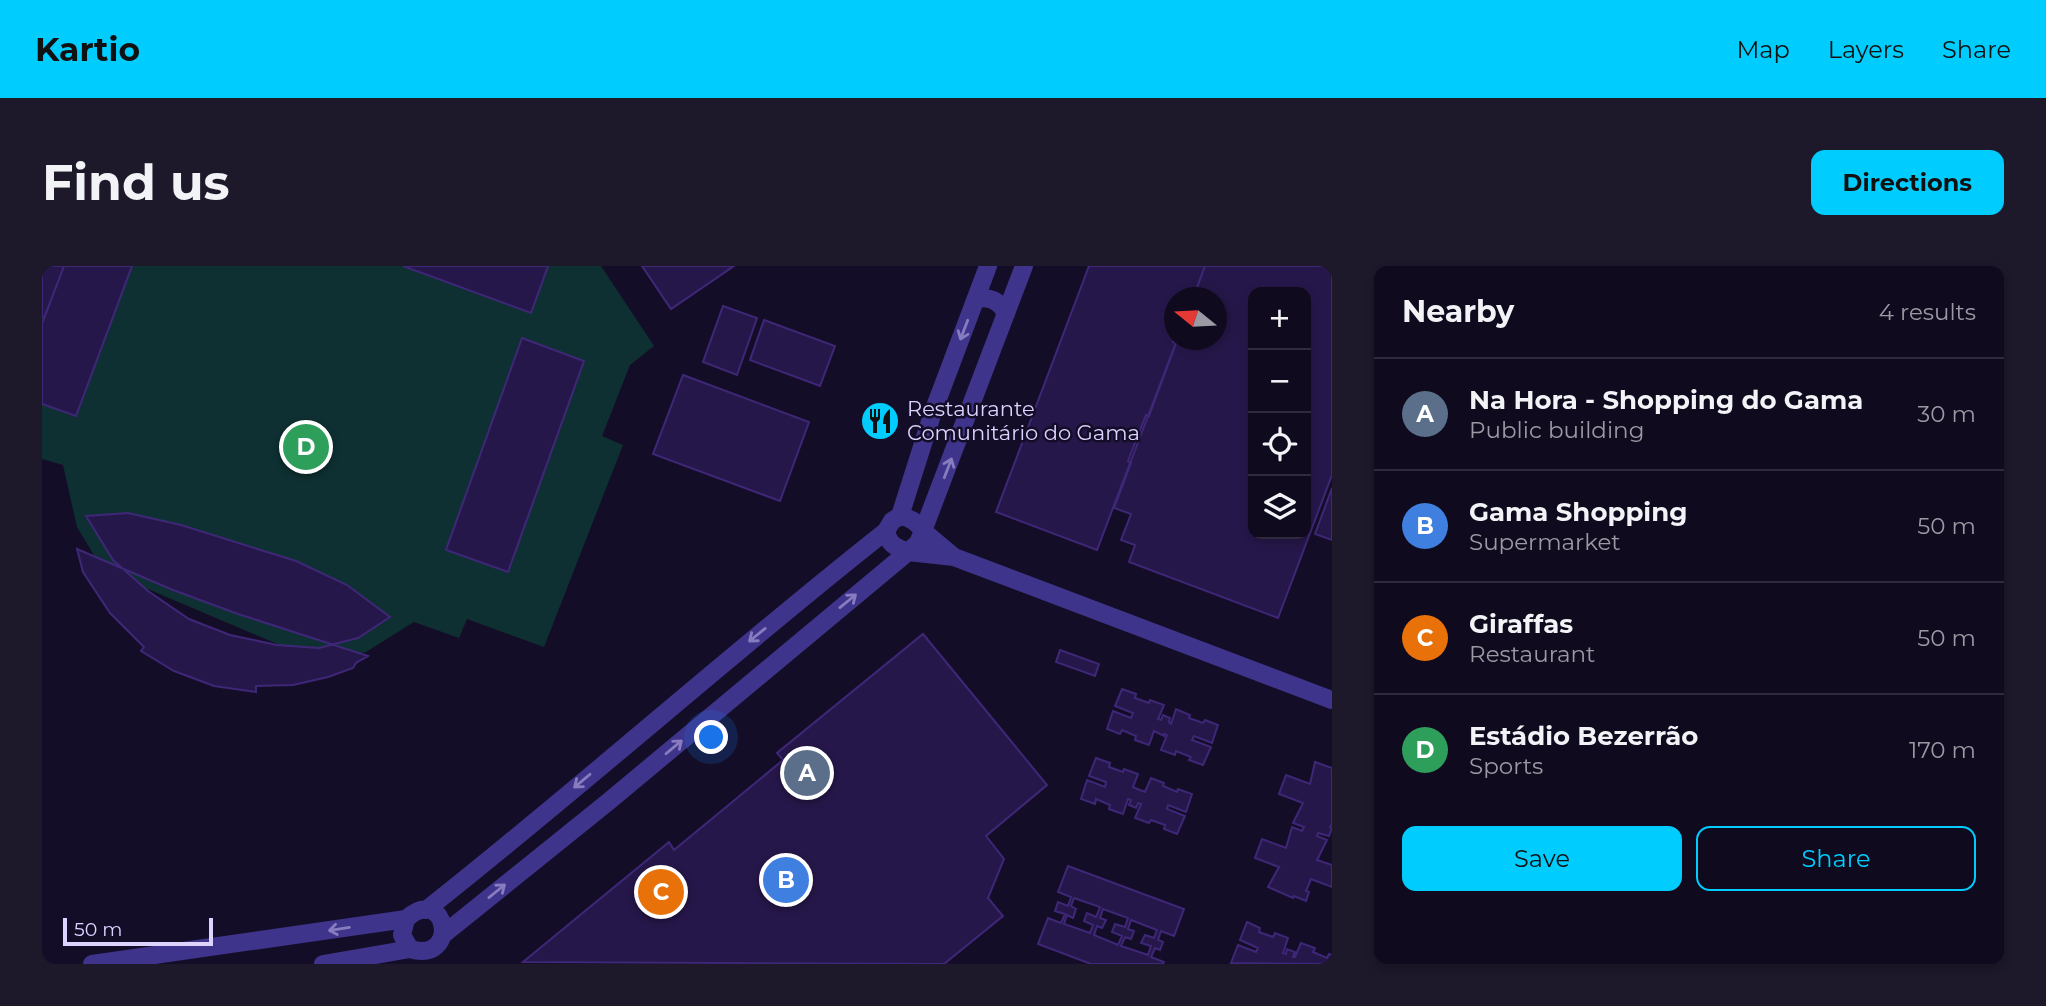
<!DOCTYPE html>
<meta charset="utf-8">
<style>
body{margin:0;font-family:Montserrat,sans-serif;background:#1d182a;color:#f1f3f6}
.controls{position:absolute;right:21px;top:21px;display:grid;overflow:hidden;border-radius:14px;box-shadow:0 4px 10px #0003}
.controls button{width:63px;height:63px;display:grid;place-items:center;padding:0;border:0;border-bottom:2px solid #2f2b3b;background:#0f0a1d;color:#f1f3f6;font:35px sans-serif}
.compass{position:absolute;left:1122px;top:21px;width:63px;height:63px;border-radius:50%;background:#0f0a1d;box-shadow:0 4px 10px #0003;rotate:288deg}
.scale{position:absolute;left:21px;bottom:18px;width:150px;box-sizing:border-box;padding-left:7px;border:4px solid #dcd3ff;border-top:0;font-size:19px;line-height:24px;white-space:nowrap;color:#dcd3ff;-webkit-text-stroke:5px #140d27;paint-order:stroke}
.you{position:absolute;left:670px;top:472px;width:24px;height:24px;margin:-18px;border:5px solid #fff;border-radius:50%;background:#1a73e8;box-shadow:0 0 0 10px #1a73e833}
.badge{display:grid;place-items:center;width:46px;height:46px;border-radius:50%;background:#00cdfe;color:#fff;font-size:23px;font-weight:700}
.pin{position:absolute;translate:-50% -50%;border:4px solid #fff;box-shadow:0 2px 7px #0006}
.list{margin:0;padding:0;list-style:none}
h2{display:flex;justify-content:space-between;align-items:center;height:91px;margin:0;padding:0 28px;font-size:30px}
h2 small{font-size:23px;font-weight:400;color:#9b9aa4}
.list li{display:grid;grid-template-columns:46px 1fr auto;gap:21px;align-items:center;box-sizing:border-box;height:112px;padding:0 28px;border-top:2px solid #2f2b3b}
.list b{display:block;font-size:26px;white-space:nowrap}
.list p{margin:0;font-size:23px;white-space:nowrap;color:#9b9aa4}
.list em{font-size:23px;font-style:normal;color:#9b9aa4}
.actions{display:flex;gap:14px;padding:21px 28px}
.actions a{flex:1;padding:16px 0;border:2px solid #00cdfe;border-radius:14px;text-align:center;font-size:24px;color:#00cdfe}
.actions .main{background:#00cdfe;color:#111}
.icon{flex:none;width:38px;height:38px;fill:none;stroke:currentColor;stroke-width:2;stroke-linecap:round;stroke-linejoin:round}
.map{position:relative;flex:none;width:1290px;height:698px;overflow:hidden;border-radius:14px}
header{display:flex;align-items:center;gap:42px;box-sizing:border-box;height:98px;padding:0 35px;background:#00cdfe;color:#111}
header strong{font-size:33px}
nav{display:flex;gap:38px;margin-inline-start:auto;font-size:24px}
.intro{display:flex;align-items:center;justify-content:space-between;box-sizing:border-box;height:168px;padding:0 42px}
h1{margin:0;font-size:49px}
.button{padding:18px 32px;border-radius:14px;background:#00cdfe;color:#111;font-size:24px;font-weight:700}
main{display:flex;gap:42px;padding:0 42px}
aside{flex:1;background:#0f0a1d;border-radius:14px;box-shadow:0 4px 10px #0003}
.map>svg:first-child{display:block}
.green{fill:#0f3032}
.building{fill:#26174a;stroke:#3f2778;stroke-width:2;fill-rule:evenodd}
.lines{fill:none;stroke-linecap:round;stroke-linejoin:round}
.tertiary{stroke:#3f348b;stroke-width:18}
.oneway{stroke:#867cbf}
.labels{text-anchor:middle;stroke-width:5;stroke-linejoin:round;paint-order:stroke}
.poi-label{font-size:21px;fill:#dcd3ff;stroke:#140d27;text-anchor:start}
</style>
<header>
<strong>Kartio</strong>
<nav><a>Map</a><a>Layers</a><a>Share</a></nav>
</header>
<div class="intro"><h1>Find us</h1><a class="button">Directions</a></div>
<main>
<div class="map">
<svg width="1290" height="698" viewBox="0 0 1290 698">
<rect width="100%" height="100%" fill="#140d27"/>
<!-- green -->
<path class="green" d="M0 0H559L612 80 588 99 560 170 581 179 502 381 425 353 417 372 372 356 324 386 280 397 61 304 35 261 21 199 0 193Z"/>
<!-- building -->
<path class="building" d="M0 0H22L2 52 0 51Z
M22 0H90L34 150 0 138V58Z
M361 0H506L489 47Z
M600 0H692L629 43Z
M1047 0H1163L1151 32H1132V74H1135L1055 284 954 246Z
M1163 0H1290V209L1236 352 1087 296 1093 279 1079 274 1089 248 1072 242 1089 197 1086 195 1104 149 1107 150 1134 77 1131 76 1132 73 1174 74V32H1148L1149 29 1152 30ZM1211 26H1264V268H1211Z
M681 40 715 52 695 109 661 96Z
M722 54 793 80 778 120 708 94Z
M480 72 542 95 466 306 404 284Z
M641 109 767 156 738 235 611 188Z
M1290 222V274L1273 268Z
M86 247 139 259 254 295 305 319 348 351 316 372 277 382 235 379 188 369 147 353 106 325 71 294 44 250Z
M35 283 131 324 196 348 326 390 314 397 311 402 286 411 251 419 214 420V426L172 420 132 405 99 385 102 381 68 347 41 306Z
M881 368 1005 519 944 570 962 593 946 632 961 650 902 698 481 696 627 576 632 584 741 494 735 487Z
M1018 384 1057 398 1053 410 1014 396Z
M1080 423 1094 428 1093 432 1107 437 1108 434 1122 439 1116 453 1119 454 1121 449 1128 452 1127 456 1129 458 1134 443 1148 449 1147 452 1161 457 1163 454 1176 459 1170 477 1152 470 1150 474 1169 481 1161 499 1147 494 1149 491 1134 485 1133 489 1119 484 1125 469 1122 468V470L1112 465 1107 479 1093 474 1094 470 1080 464 1078 468 1065 463 1071 445 1089 452 1091 447 1073 440Z
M1054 492 1068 497 1067 501 1081 506 1082 503 1096 508 1091 521 1093 522 1103 526 1109 512 1122 517 1121 520 1135 526 1136 523 1150 528 1144 546 1126 539 1125 543 1143 550 1135 568 1122 563 1123 559 1109 554 1107 557 1093 552 1099 538 1096 537 1094 542 1087 539 1089 534 1086 533 1081 548 1067 543 1068 539 1054 533 1053 538 1039 533 1045 514 1063 521 1064 516 1047 510Z
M1273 496 1290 502V558L1288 561 1290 562 1287 570 1276 567 1275 570 1285 574 1275 594 1290 599V621L1269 613 1264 625 1267 626 1264 635 1252 630 1251 632 1226 621 1237 601 1213 592 1220 573 1244 582 1250 561 1260 565 1262 561 1251 557 1261 537 1237 528 1244 509 1268 518Z
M1026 600 1142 643 1132 670 1119 665 1116 674 1121 676 1118 684 1113 682 1109 691 1122 696 1121 698H1049L996 678 1006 652 1019 657 1023 648 1013 645 1016 636 1026 640 1029 631 1016 626ZM1032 632 1058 641 1054 651 1045 647 1042 655 1051 659 1048 667 1022 658 1025 649 1031 652 1034 643 1029 640ZM1061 643 1086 652 1083 661 1073 658 1070 666 1080 670 1076 679 1052 669 1055 660 1060 662 1064 654 1058 652ZM1089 654 1115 664 1112 672 1103 669 1099 677 1109 680 1106 689 1079 680 1083 671 1089 673 1092 665 1086 663Z
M1205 656 1218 662 1217 666 1231 671 1233 667 1246 672 1241 687 1244 688 1245 683 1253 686 1251 691H1253L1259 677 1273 682 1271 686 1285 692 1287 688 1290 689V698L1189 697 1196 679 1214 686 1216 682 1198 674Z"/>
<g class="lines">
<!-- tertiary -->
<path class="tertiary" d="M933 34C947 29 958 35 964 48
M858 250 891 146 946 0
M912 291 881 265 982 0
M384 644C540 521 688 388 844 265L850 255 858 250C869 252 875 256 881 265L876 277 866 286C853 281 847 279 844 265
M402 668 566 536 866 286 912 291 1290 434
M50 698 364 653C405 616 419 698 368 683L360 669 364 653
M281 698 368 683"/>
</g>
<!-- one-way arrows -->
<defs><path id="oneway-shaft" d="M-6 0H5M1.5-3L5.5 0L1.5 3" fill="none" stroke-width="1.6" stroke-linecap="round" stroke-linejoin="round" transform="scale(1.75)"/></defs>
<g class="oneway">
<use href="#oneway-shaft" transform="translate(922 64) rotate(111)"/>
<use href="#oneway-shaft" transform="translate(906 202) rotate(-69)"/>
<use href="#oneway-shaft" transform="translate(806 335) rotate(-39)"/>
<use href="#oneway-shaft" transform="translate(715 369) rotate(141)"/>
<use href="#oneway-shaft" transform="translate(632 481) rotate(-40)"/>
<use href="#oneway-shaft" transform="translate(540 515) rotate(140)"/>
<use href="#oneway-shaft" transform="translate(455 625) rotate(-39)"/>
<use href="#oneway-shaft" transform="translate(297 663) rotate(171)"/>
</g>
<!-- icons -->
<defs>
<symbol id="restaurant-disc" viewBox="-11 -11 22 22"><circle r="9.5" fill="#00cdfe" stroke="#140d27"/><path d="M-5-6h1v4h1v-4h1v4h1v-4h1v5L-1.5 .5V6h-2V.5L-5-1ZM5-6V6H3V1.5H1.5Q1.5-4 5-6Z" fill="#111"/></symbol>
</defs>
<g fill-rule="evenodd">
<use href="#restaurant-disc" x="816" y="133" width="44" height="44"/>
</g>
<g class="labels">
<!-- poi labels -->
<g class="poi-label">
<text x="865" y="150">Restaurante<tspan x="865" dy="24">Comunitário do Gama</tspan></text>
</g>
</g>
</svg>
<div class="controls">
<button>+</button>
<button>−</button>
<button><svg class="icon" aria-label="locate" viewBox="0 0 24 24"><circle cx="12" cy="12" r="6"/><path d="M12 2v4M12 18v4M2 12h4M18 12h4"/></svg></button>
<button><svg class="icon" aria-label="layers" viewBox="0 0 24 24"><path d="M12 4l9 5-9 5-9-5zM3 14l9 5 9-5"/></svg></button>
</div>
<svg class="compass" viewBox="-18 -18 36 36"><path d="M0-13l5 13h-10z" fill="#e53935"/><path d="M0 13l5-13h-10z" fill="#9b9aa4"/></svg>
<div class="scale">50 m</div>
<div class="you"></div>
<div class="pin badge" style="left:765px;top:507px;background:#5c6f8a">A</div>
<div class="pin badge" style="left:744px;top:614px;background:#3f7fe0">B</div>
<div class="pin badge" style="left:619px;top:626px;background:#e8710a">C</div>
<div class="pin badge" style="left:264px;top:181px;background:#2e9e5b">D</div>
</div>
<aside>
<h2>Nearby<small>4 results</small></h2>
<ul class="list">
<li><span class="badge" style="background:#5c6f8a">A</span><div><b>Na Hora - Shopping do Gama</b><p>Public building</p></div><em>30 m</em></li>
<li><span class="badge" style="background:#3f7fe0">B</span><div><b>Gama Shopping</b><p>Supermarket</p></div><em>50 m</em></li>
<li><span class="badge" style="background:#e8710a">C</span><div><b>Giraffas</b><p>Restaurant</p></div><em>50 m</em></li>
<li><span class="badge" style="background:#2e9e5b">D</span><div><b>Estádio Bezerrão</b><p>Sports</p></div><em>170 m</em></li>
</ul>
<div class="actions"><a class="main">Save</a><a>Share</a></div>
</aside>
</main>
